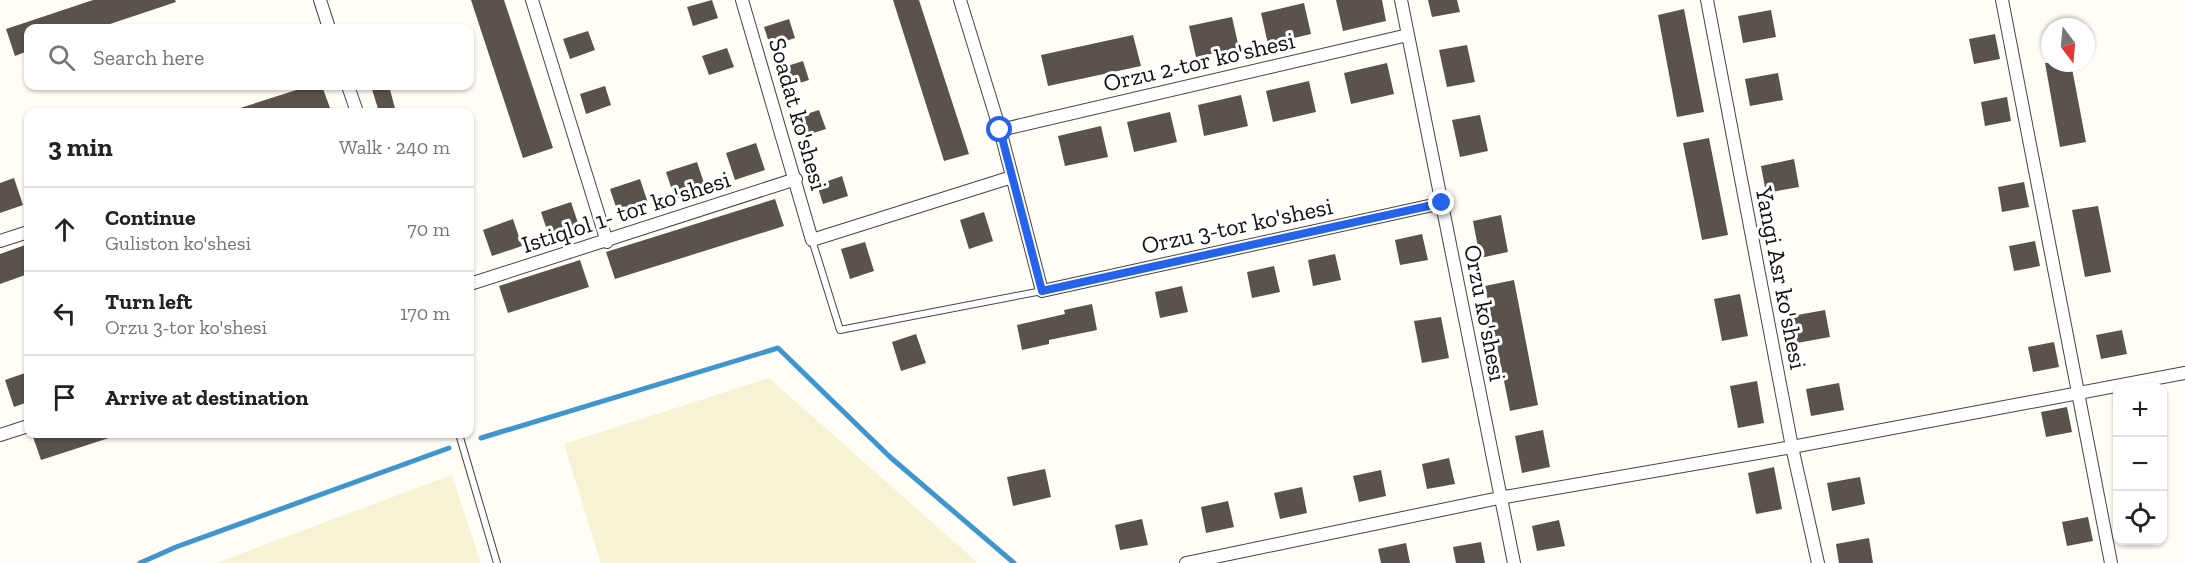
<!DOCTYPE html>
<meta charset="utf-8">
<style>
body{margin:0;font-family:"Zilla Slab",serif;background:#f6f6f6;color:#222}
.controls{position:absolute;right:18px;bottom:18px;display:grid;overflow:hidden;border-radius:12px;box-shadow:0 2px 4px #0004}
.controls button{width:54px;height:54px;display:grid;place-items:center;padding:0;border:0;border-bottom:2px solid #e0e0e0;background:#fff;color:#222;font:30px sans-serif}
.compass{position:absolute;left:2041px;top:18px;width:54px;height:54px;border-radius:50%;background:#fff;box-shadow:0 2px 4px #0004;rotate:164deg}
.stop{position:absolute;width:18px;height:18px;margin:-14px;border:4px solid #2563eb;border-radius:50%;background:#fff}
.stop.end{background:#2563eb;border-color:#fff;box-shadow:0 2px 6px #0008}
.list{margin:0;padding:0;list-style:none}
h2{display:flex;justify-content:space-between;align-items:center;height:78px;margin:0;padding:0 24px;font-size:26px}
h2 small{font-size:20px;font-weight:400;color:#767676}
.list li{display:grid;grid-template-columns:39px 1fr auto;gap:18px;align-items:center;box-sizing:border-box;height:84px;padding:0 24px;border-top:2px solid #e0e0e0}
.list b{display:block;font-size:22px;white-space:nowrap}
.list p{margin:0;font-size:20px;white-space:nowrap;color:#767676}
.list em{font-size:20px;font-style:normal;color:#767676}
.icon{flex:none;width:33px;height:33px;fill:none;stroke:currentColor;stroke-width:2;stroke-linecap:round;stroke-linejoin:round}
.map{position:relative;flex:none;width:2185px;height:563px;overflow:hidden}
.search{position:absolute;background:#fff;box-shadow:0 2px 4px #0004;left:24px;top:24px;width:450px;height:66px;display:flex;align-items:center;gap:15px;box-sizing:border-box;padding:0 21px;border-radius:12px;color:#767676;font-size:22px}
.panel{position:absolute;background:#fff;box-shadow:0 2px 4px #0004;left:24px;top:108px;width:450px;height:330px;border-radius:12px}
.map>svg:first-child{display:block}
.farmland{fill:#f6f3d4}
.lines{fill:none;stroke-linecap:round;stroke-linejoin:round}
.stream{stroke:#3f96cf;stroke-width:5}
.building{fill:#5a524d}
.service-casing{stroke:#444;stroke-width:8}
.minor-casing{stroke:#444;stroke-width:14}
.service{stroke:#fff;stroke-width:6}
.minor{stroke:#fff;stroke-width:12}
.route{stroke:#2563eb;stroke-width:8}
.labels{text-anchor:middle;stroke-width:6;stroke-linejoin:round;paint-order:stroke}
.street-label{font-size:24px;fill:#111;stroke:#fff}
</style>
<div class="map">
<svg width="2185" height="563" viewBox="0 0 2185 563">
<rect width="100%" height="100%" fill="#fffdf5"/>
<!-- farmland -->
<path class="farmland" d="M769 378 978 563H601L564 444Z
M452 475 481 563H216Z"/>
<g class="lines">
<!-- stream -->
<path class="stream" d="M481 438 778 348 890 457 1014 563
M140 563 176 547 449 448"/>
</g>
<!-- building -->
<path class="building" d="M93 0H175L176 2 98 28H28V51L15 56 6 29Z
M471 0H504L553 148 523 158Z
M712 0 718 18 693 26 687 7Z
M893 0H919L969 154 944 161Z
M1336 0H1382L1386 21 1343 31Z
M1428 0H1457L1460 12 1432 17Z
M1304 3 1311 34 1268 44 1261 13Z
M1684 9 1704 112 1677 117 1658 15Z
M1771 10 1776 37 1743 43 1738 16Z
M1232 17 1239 48 1196 57 1189 26Z
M789 19 795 38 770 46 764 27Z
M588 31 595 50 570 59 563 39Z
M1995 34 2000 59 1974 64 1969 39Z
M1133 35 1141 66 1048 86 1041 55Z
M1467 45 1475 82 1447 87 1439 50Z
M727 48 734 67 709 75 702 56Z
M803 61 809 80 784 88 778 69Z
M1387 63 1394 94 1351 104 1344 73Z
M2045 63H2071L2086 142 2060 147Z
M1778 73 1783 100 1750 106 1745 79Z
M1309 81 1316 112 1273 122 1266 91Z
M309 86H322L330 108 318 112H235L234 110Z
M371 86H389L396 112H379Z
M605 86 611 105 586 114 580 94Z
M1241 95 1248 126 1204 136 1198 105Z
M2007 97 2011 121 1985 126 1981 102Z
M819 110 826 129 801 137 794 118Z
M1170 112 1177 142 1134 152 1127 122Z
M1480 115 1488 151 1460 157 1452 120Z
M1101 126 1108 157 1065 166 1058 136Z
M1709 138 1728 235 1702 240 1683 143Z
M756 143 765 170 735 180 726 153Z
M1794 159 1799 187 1766 193 1761 166Z
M697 162 706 189 675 199 666 172Z
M842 176 848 196 823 204 817 185Z
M14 178 23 205 0 213V183Z
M640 179 649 206 619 216 610 189Z
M2024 182 2029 207 2002 212 1998 187Z
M775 199 784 226 615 279 606 252Z
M571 202 580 229 550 239 541 212Z
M2098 206 2111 272 2085 277 2072 210Z
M984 212 993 241 969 249 960 220Z
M1501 215 1508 252 1480 258 1473 221Z
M513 219 522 246 492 256 483 230Z
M1422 234 1428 260 1400 265 1395 240Z
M2035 241 2040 266 2014 271 2009 246Z
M865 242 874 271 850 279 841 249Z
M28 244V274L0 284V254Z
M1335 254 1341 280 1313 286 1308 260Z
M580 260 589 287 508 313 499 286Z
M1274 266 1280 292 1252 298 1247 272Z
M1514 280 1538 405 1510 411 1485 286Z
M1182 286 1188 312 1160 318 1155 292Z
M1740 294 1748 336 1722 341 1714 299Z
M1092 304 1097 330 1049 340V344L1022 350 1017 325 1065 314 1064 310Z
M1825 310 1830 337 1797 343 1792 316Z
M1441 317 1449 358 1422 363 1414 321Z
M2122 330 2127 354 2101 359 2096 335Z
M916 334 926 363 901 371 892 342Z
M2054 342 2059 367 2033 372 2028 347Z
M28 372V402L14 407 5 380Z
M1757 381 1764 423 1738 428 1730 386Z
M1839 383 1844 410 1811 416 1806 389Z
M2067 407 2072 432 2046 437 2041 412Z
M1543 430 1550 467 1522 473 1515 436Z
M32 434H114L115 436 41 460Z
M1449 458 1455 484 1427 489 1422 464Z
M1774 467 1782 509 1756 514 1748 473Z
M1045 469 1051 497 1013 506 1007 477Z
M1381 470 1386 496 1359 502 1353 476Z
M1860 477 1865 504 1832 511 1827 483Z
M1302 487 1307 513 1280 519 1274 493Z
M1228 501 1234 527 1206 533 1201 507Z
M2088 517 2093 541 2067 546 2062 522Z
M1142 519 1148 545 1120 550 1115 525Z
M1559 520 1565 546 1537 551 1532 526Z
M1869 538 1873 563H1839L1836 544Z
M1481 542 1485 563H1456L1453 547Z
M1406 543 1410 563H1381L1378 549Z"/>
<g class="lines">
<defs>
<path id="service" d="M812 240 840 330 1042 291
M459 434 497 563"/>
<path id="minor" d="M320 0 329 28
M532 0 607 242
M742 0 812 240 1012 177
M960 0 1000 130 1042 291 1442 203
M1401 0 1514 563
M1707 0 1792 447 1818 563
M2002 0 2111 563
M348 86 357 112
M1000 130 1408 35
M0 241 28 232
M470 284 796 179
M0 435 28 426
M1186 563 1499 498 1792 447 2185 373"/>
</defs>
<!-- service casing -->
<use href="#service" class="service-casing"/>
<!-- minor casing -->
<use href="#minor" class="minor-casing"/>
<!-- service -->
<use href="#service" class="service"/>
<!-- minor -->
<use href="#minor" class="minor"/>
</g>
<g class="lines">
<!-- route -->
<path class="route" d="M1000 130 1042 291 1442 203"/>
</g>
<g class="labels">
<!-- street labels -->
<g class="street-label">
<text transform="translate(1199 62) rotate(-13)" y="8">Orzu 2-tor ko'shesi</text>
<text transform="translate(798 114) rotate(74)" y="8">Soadat ko'shesi</text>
<text transform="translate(626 212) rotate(-18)" y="8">Istiqlol 1- tor ko'shesi</text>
<text transform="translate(1237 226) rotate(-12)" y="8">Orzu 3-tor ko'shesi</text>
<text transform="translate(1781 278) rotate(79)" y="8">Yangi Asr ko'shesi</text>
<text transform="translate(1485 313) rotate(79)" y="8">Orzu ko'shesi</text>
</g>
</g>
</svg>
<div class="controls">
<button>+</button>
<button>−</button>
<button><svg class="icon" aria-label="locate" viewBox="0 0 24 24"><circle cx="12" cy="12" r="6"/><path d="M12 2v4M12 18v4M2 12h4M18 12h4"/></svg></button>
</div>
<svg class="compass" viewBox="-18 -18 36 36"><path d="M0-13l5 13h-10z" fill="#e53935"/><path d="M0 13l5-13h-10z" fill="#767676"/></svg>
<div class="stop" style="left:1000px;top:130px"></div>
<div class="stop end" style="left:1442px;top:203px"></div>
<div class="search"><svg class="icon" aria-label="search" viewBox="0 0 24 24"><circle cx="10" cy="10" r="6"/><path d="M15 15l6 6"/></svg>Search here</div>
<section class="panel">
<h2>3 min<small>Walk · 240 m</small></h2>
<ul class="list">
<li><svg class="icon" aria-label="ahead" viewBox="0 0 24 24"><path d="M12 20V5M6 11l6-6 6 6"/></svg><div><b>Continue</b><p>Guliston ko'shesi</p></div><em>70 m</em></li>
<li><svg class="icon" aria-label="left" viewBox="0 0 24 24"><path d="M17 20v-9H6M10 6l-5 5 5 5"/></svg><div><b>Turn left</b><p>Orzu 3-tor ko'shesi</p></div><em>170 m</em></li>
<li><svg class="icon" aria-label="arrive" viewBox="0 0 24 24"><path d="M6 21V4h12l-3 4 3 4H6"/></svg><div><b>Arrive at destination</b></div></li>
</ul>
</section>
</div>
